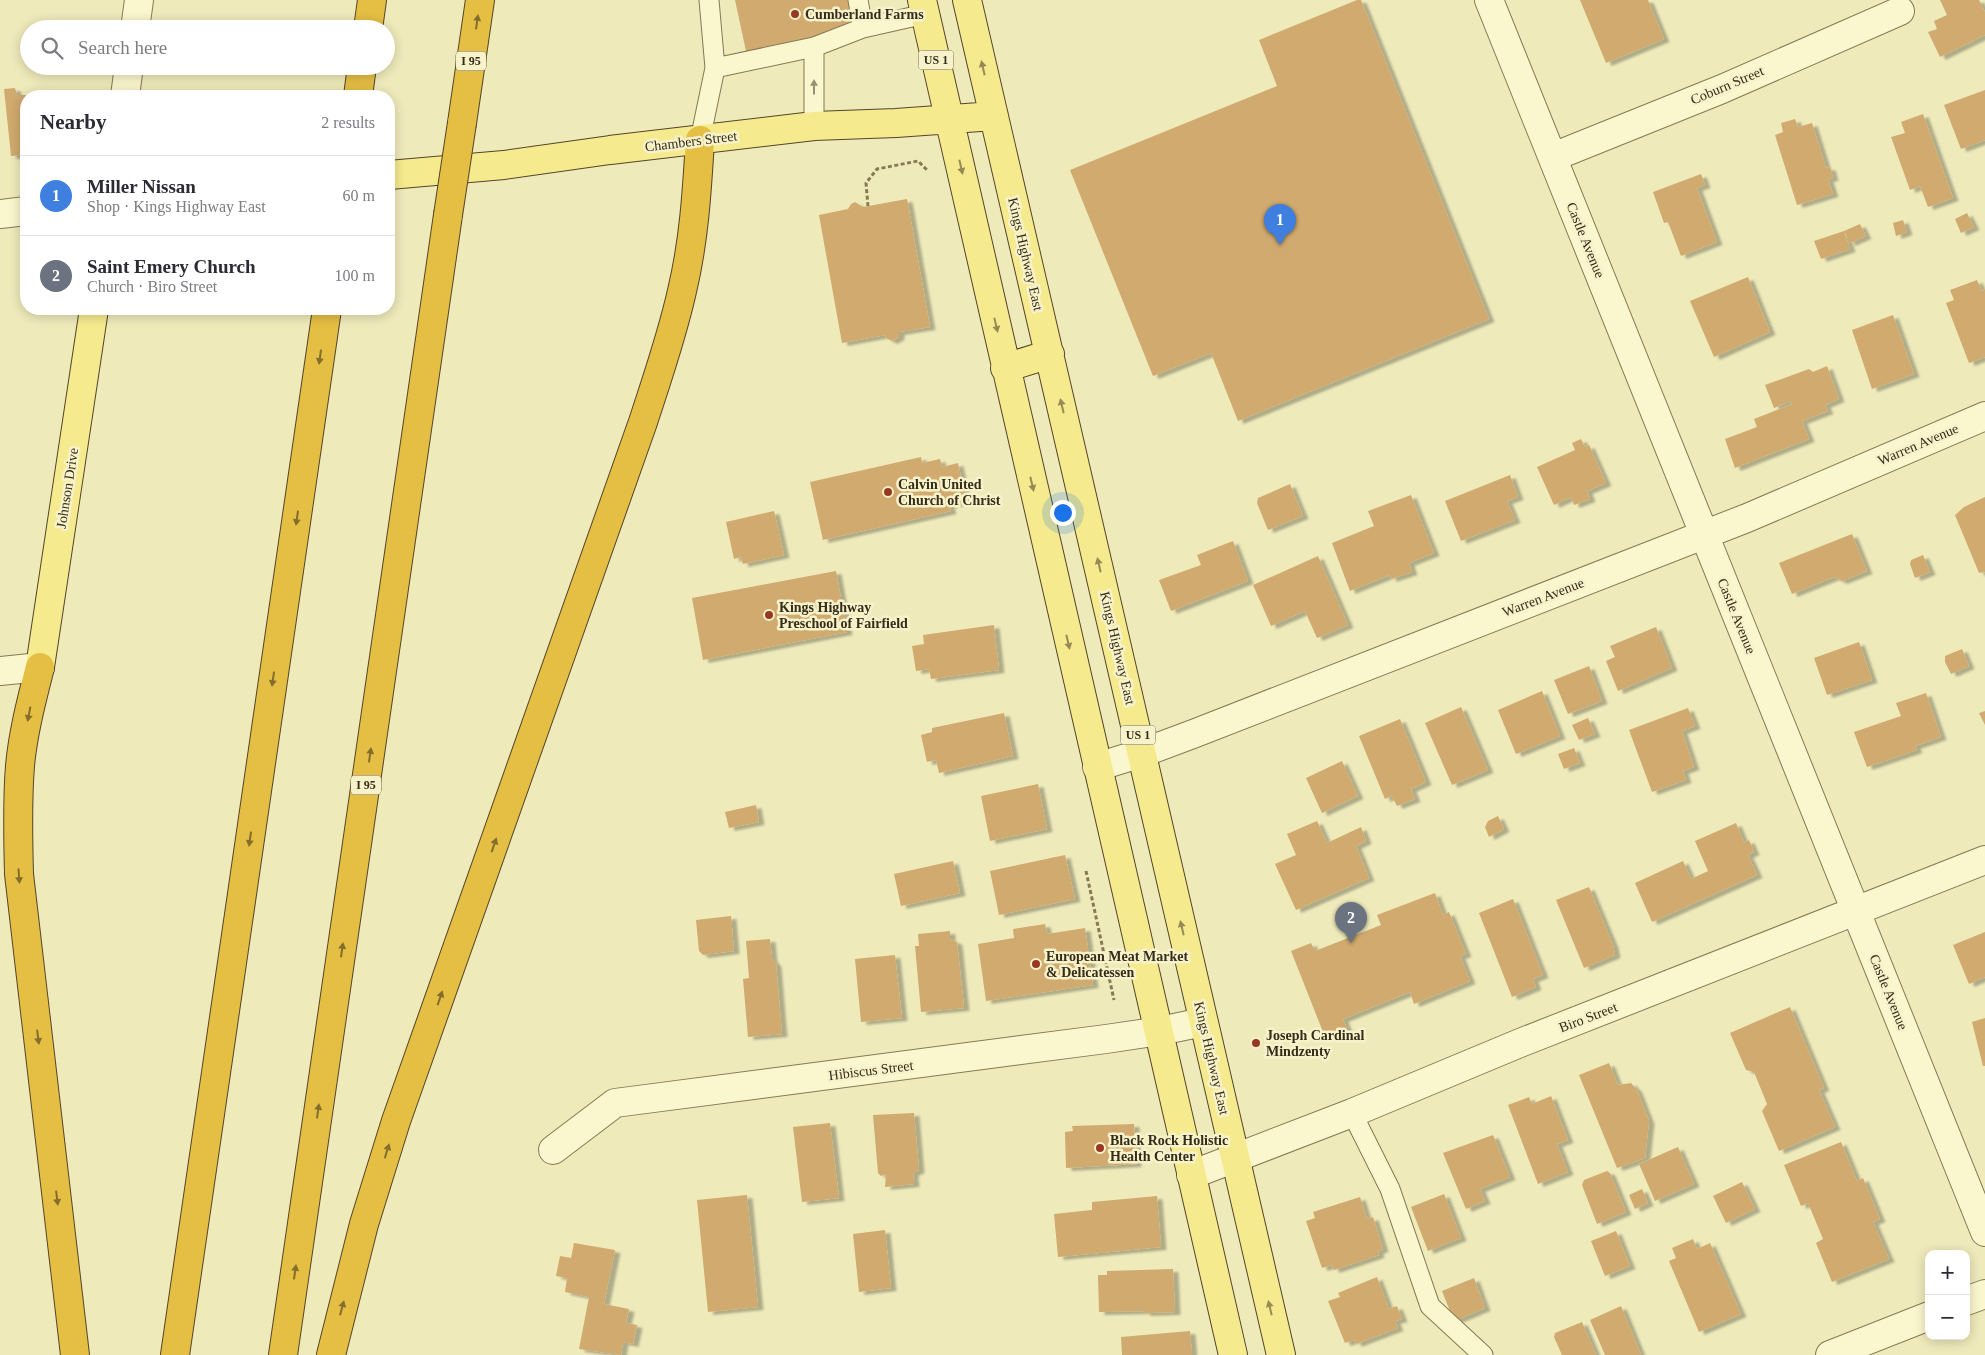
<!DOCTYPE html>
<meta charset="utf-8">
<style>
body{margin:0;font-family:Georgia,serif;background:#f2f2f3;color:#2b2b33}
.controls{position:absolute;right:15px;bottom:15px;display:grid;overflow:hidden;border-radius:10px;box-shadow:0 2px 12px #0003}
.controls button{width:45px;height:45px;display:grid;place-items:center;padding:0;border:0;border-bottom:1px solid #e1e1e2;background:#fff;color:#2b2b33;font:25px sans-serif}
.you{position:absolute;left:1062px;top:512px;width:18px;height:18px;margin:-12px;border:4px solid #fff;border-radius:50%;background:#1a73e8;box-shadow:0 0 0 8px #1a73e833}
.badge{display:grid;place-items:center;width:32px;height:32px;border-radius:50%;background:#0f766e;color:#fff;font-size:16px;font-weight:700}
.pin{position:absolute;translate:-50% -41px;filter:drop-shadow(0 1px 2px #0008)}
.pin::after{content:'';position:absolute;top:26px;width:18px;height:15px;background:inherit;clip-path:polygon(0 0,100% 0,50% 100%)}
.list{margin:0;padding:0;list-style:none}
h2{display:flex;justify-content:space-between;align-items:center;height:65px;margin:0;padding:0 20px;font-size:21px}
h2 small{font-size:16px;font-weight:400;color:#7c7c81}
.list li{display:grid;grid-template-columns:32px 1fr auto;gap:15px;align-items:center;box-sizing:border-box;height:80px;padding:0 20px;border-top:1px solid #e1e1e2}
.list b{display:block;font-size:19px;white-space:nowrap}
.list p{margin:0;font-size:16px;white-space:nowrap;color:#7c7c81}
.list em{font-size:16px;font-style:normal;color:#7c7c81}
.icon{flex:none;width:28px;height:28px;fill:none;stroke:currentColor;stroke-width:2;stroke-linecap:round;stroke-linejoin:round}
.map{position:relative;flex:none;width:1985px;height:1355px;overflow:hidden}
.search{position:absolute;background:#fff;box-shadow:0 2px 12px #0003;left:20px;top:20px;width:375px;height:55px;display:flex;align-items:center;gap:12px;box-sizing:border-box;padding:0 18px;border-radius:28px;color:#7c7c81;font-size:19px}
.panel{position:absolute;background:#fff;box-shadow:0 2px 12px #0003;left:20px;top:90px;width:375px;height:225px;border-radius:20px}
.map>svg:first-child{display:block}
.building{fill:#d0aa6e;filter:url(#shadow)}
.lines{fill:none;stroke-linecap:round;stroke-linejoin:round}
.lane-casing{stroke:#867954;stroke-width:21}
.street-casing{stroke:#867954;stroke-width:30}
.primary-casing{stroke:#534529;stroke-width:30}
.highway-casing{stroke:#534529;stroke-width:30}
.path{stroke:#867954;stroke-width:3;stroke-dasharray:4 2.5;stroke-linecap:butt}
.lane{stroke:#faf6cd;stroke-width:19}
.street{stroke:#faf6cd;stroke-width:28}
.primary{stroke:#f6ea8e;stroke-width:28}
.highway{stroke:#e5be44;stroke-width:28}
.highway-bridge-casing{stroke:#534529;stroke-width:30;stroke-linecap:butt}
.highway-bridge{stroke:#e5be44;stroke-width:28}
.oneway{fill:#846e2d}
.oneway2{fill:#968b54}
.oneway3{fill:#989174}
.poi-dot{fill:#983821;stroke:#f7f2ca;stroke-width:2}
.labels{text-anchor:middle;stroke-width:5;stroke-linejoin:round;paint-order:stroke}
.shield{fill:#f7f2ca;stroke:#6f674f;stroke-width:1}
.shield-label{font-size:12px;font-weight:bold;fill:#352c1a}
.poi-label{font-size:14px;font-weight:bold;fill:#352c1a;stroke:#f7f2ca;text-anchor:start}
.street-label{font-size:14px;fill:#352c1a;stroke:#f7f2ca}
</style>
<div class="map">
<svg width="1985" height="1355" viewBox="0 0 1985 1355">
<defs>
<filter id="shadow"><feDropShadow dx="5.5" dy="3" stdDeviation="1" flood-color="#0004"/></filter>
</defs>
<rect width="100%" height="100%" fill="#efeaba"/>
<!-- building -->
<path class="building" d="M735 0H850L856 27 746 51Z
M1357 0H1361L1489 319 1238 421 1211 353 1153 376 1070 170 1277 86 1259 40Z
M1580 0H1648L1664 39 1606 63Z
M1940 0H1979L1985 12V35L1940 57 1928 32 1937 29 1934 21 1947 15Z
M15 88 17 95H26V155L11 156 4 89Z
M1985 90V140L1961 149 1944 105Z
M1923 114 1953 198 1928 207 1920 186 1910 190 1891 137 1905 133 1901 122Z
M1795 119 1798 127 1812 123 1826 168 1830 167 1833 178 1828 179 1833 194 1797 205 1775 135 1783 132 1781 123Z
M1701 174 1705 185 1697 188 1717 242 1681 256 1668 222 1664 223 1653 192Z
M907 199 930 327 899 332V337L892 341 886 338 885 335 842 343 819 215 848 209 851 204 855 202 863 207Z
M1967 213 1974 227 1961 233 1955 219Z
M1903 220 1907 232 1896 236 1893 223Z
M1860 224 1866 236 1850 243 1844 231Z
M1844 231 1850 249 1821 259 1814 241Z
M1748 277 1770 332 1714 357 1690 301Z
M1977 280 1982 291 1985 289V357L1969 363 1946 303 1954 300 1950 290Z
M1893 315 1914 374 1872 389 1852 330Z
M1827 366 1839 399 1825 405 1828 411 1802 421 1809 439 1735 468 1725 439 1757 427 1754 419 1792 404 1791 401 1774 408 1765 385 1809 369 1813 372Z
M1581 439 1585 447 1589 445 1606 483 1587 491 1590 499 1574 505 1571 497 1554 505 1537 467 1575 450 1572 443Z
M921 457 922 463 940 459 942 467 958 463 966 501 949 505 951 511 823 540 810 482Z
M1510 475 1518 497 1507 501 1515 520 1461 541 1445 501Z
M1290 484 1303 516 1268 530 1257 503 1258 498Z
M1411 495 1434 553 1409 563 1412 572 1391 579 1390 575 1350 591 1332 543 1374 526 1368 511Z
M1985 497V572L1979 573 1955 515 1964 507Z
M774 511 784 555 743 564 741 557 734 559 726 522Z
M1852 534 1867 571 1842 581 1834 577 1792 594 1779 563Z
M1233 541 1248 581 1171 611 1159 580 1201 565 1197 555Z
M1923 555 1930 572 1915 578 1910 564 1911 560Z
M1318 556 1348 625 1317 638 1305 611 1271 626 1253 585Z
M836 571 847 632 703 660 692 598Z
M994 625 999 670 931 679 929 669 916 671 912 646 924 644 923 635Z
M1656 627 1672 668 1618 691 1606 661 1615 657 1610 646Z
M1859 642 1872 680 1827 695 1814 658Z
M1962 649 1969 666 1951 674 1945 662V656Z
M1589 666 1602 701 1568 714 1554 680Z
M1542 691 1560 736 1516 754 1498 710Z
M1926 693 1941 737 1915 746 1917 750 1867 767 1854 732 1901 716 1896 703Z
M1461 707 1488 770 1452 785 1425 723Z
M1688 708 1695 726 1682 731 1694 767 1683 771 1686 780 1652 792 1629 730Z
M1985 711V725L1979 713Z
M1004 713 1013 756 939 773 936 760 927 762 921 735 932 732V728Z
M1588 718 1595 734 1579 740 1572 725Z
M1400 719 1426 782 1411 789 1415 799 1397 806 1392 796 1385 799 1359 736Z
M1574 748 1580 763 1564 769 1558 754Z
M1342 761 1358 796 1322 813 1306 778Z
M1038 784 1047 829 990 841 981 796Z
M756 805 759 822 729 828 725 812Z
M1498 816 1504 829 1489 837 1485 827 1488 821Z
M1317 821 1327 843 1361 827 1366 841 1356 846 1369 878 1296 910 1275 864 1296 855 1287 834Z
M1736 823 1744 842 1749 840 1754 852 1748 855 1757 875 1652 922 1635 883 1683 861 1691 879 1708 871 1695 841Z
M1065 855 1075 899 999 915 990 871Z
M953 861 960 893 901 906 894 874Z
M1589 887 1613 945 1615 955 1584 968 1556 900Z
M1435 893 1443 915 1449 912 1466 954 1460 956 1470 981 1414 1004 1410 992 1343 1019 1347 1029 1325 1037 1291 951 1311 943 1315 951 1381 925 1377 915Z
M1513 899 1543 975 1533 979 1536 987 1512 997 1479 913Z
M731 916 734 951 703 955 699 951 696 920Z
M1045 924 1047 934 1085 928 1093 985 986 1001 978 944 1014 938 1013 929Z
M950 931V939L957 942 964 1008 921 1012 915 946H919L918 934Z
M1985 932V977L1969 984 1953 945Z
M770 939 772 959 776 964 782 1034 748 1037 743 979 749 978 746 941Z
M895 955 902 1018 861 1022 855 959Z
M1790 1007 1824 1088 1819 1090 1835 1127 1779 1151 1762 1111 1767 1104 1754 1072 1746 1070 1730 1033Z
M1985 1018V1066H1983L1972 1022Z
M1609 1063 1618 1085 1631 1083 1637 1090 1649 1121 1645 1158 1617 1168 1579 1075Z
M1551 1096 1568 1140 1557 1144 1568 1172 1538 1184 1508 1105 1529 1097 1532 1104Z
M914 1113 919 1170 913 1173 914 1184 885 1187 886 1174 881 1176 878 1173 873 1115Z
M830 1123 839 1198 802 1202 793 1127Z
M1134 1124 1136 1164 1066 1168 1065 1132 1073 1131 1072 1126Z
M1493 1135 1510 1177 1480 1189 1485 1201 1466 1209 1443 1153Z
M1841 1142 1857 1181 1863 1178 1880 1219 1873 1222 1889 1259 1832 1282 1816 1243 1823 1239 1808 1203 1801 1206 1784 1165Z
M1678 1147 1694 1184 1655 1201 1639 1164Z
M1607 1171 1610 1173 1626 1212 1597 1224 1582 1185 1584 1180Z
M1742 1182 1755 1209 1726 1223 1713 1196Z
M1642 1189 1648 1203 1635 1209 1629 1195Z
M1444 1194 1461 1238 1428 1251 1411 1207Z
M747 1195 758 1307 708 1312 697 1200Z
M1157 1196 1161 1247 1058 1257 1054 1214 1092 1210V1202Z
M1360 1197 1367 1219 1373 1217 1383 1249 1378 1251 1379 1255 1334 1270 1332 1265 1322 1268 1306 1221 1315 1218 1313 1212Z
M885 1230 891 1288 859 1292 853 1234Z
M1616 1231 1630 1266 1605 1276 1591 1241Z
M1693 1239 1697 1249 1710 1243 1741 1314 1699 1332 1669 1261 1676 1258 1672 1248Z
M574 1243 615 1250 604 1304 629 1309 626 1323 637 1325 633 1344 623 1342 621 1355 579 1349 589 1297 565 1292 567 1278 556 1276 560 1256 571 1258Z
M1173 1269 1175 1312 1145 1313V1311L1099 1312 1098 1275H1107V1271Z
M1377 1277 1389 1309 1397 1306 1402 1319 1395 1321 1398 1328 1356 1344 1355 1340 1345 1343 1328 1301 1340 1297 1338 1293Z
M1474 1278 1485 1308 1454 1321 1442 1291Z
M1621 1306 1641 1355H1605L1590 1320Z
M1582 1322 1596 1355H1562L1554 1337 1555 1333Z
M1190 1331 1192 1355H1122L1121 1337Z"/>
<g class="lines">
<defs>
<path id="lane" d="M709 0 715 68 814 47 863 28 858 0
M863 28 925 14
M814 126V47
M700 140 715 68
M1352 1113 1390 1189 1430 1306 1483 1355"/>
<path id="street" d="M1489 0 1985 1232
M135 29 139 0
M125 96 129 66
M1553 157 1722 89 1900 11
M0 214 26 211
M0 671 40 667
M1097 767 1142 753 1193 734 1747 518 1985 416
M553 1150 615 1103 1106 1039 1160 1031 1203 1022
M1191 1175 1352 1113 1520 1043 1985 860
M1966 1301 1985 1294
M1830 1355 1929 1316"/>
<path id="primary" d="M922 0 1233 1355
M967 0 1281 1355
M389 175 504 165 610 150 814 126 896 123 994 116
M1005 368 1050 354
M40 667 94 309"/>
<path id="highway" d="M368 29 372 0
M358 96 362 66
M462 123 480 0
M40 667C32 699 23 732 20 766 17 802 18 838 19 874L75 1355
M175 1355 327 309
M283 1355 448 215
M331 1355 364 1224 396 1121 643 422C657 379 672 336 682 291 694 241 697 191 700 140"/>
</defs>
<!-- lane casing -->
<use href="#lane" class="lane-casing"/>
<!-- street casing -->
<use href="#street" class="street-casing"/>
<!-- primary casing -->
<use href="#primary" class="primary-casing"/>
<!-- highway casing -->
<use href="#highway" class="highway-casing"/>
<!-- path -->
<path class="path" d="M868 206 866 183 877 169 918 161 927 170
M1086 871 1114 1000"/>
<!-- lane -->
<use href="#lane" class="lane"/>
<!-- street -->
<use href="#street" class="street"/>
<!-- primary -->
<use href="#primary" class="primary"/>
<!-- highway -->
<use href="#highway" class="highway"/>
<defs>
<path id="highway-bridge" d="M448 215 462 123"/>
</defs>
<!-- highway-bridge casing -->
<use href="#highway-bridge" class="highway-bridge-casing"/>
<!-- highway-bridge -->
<use href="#highway-bridge" class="highway-bridge"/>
</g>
<!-- one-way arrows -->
<defs><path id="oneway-solid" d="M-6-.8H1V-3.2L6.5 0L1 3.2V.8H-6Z" transform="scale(1.25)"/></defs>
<g class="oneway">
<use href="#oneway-solid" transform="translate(477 22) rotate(-82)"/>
<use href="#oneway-solid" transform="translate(320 357) rotate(98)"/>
<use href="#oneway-solid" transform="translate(297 518) rotate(98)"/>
<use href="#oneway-solid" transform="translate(273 679) rotate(98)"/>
<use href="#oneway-solid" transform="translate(29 714) rotate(101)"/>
<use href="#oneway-solid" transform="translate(370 755) rotate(-82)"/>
<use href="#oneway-solid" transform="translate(250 839) rotate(98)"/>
<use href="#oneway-solid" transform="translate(494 845) rotate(-71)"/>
<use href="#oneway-solid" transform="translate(19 876) rotate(86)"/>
<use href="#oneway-solid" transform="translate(342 950) rotate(-82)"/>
<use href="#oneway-solid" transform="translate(440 998) rotate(-71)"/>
<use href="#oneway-solid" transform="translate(38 1037) rotate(83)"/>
<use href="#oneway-solid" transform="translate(318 1111) rotate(-82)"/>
<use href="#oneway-solid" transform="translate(387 1151) rotate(-73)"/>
<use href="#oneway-solid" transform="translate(57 1198) rotate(83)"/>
<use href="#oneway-solid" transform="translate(295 1272) rotate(-82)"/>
<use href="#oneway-solid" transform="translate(342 1308) rotate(-75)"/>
</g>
<g class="oneway2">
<use href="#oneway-solid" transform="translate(983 68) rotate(-103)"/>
<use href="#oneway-solid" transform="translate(961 167) rotate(77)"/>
<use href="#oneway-solid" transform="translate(996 325) rotate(77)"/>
<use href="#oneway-solid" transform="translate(1062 406) rotate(-103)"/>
<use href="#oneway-solid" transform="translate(1032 484) rotate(77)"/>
<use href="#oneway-solid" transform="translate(1099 565) rotate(-103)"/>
<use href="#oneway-solid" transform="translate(1068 642) rotate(77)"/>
<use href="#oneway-solid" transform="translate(1182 928) rotate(-103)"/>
<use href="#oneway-solid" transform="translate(1270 1308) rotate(-103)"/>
</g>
<use class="oneway3" href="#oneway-solid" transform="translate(814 87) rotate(-90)"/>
<!-- markers -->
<g class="poi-dot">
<circle cx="795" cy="14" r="5"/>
<circle cx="888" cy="492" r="5"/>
<circle cx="769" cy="615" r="5"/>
<circle cx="1036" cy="964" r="5"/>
<circle cx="1256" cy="1043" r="5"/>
<circle cx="1100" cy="1148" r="5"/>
</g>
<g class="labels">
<!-- shield labels -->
<g class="shield">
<rect x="918.5" y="50.5" width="35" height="19" rx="4"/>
<rect x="456" y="51.5" width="30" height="19" rx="4"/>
<rect x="1120.5" y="725.5" width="35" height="19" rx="4"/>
<rect x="351" y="775.5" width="30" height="19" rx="4"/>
</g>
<g class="shield-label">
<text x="936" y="64">US 1</text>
<text x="471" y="65">I 95</text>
<text x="1138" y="739">US 1</text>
<text x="366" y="789">I 95</text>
</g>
<!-- poi labels -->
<g class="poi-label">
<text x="805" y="19">Cumberland Farms</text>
<text x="898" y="489">Calvin United<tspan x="898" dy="16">Church of Christ</tspan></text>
<text x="779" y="612">Kings Highway<tspan x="779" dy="16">Preschool of Fairfield</tspan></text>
<text x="1046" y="961">European Meat Market<tspan x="1046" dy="16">&amp; Delicatessen</tspan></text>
<text x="1266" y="1040">Joseph Cardinal<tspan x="1266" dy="16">Mindzenty</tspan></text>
<text x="1110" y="1145">Black Rock Holistic<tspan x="1110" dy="16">Health Center</tspan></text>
</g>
<!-- street labels -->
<g class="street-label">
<text transform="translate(1727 85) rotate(-23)" y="5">Coburn Street</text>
<text transform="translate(691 141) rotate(-7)" y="5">Chambers Street</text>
<text transform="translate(1586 240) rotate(68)" y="5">Castle Avenue</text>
<text transform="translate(1026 254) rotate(77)" y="5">Kings Highway East</text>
<text transform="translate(1918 444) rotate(-23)" y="5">Warren Avenue</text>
<text transform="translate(67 488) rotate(-81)" y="5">Johnson Drive</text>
<text transform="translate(1543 597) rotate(-21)" y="5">Warren Avenue</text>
<text transform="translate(1737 616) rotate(68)" y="5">Castle Avenue</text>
<text transform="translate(1118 648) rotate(77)" y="5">Kings Highway East</text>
<text transform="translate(1889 992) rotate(68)" y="5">Castle Avenue</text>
<text transform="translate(1588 1017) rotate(-21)" y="5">Biro Street</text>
<text transform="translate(1212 1058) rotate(77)" y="5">Kings Highway East</text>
<text transform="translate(871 1070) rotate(-7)" y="5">Hibiscus Street</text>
</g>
</g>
</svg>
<div class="controls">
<button>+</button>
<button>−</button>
</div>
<div class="you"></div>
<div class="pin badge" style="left:1280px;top:245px;background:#3f7fe0">1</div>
<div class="pin badge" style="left:1351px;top:943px;background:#6b7280">2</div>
<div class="search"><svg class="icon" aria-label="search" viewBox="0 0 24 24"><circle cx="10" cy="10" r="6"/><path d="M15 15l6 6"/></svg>Search here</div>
<section class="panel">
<h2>Nearby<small>2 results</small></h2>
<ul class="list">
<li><span class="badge" style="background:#3f7fe0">1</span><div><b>Miller Nissan</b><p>Shop · Kings Highway East</p></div><em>60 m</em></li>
<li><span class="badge" style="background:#6b7280">2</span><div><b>Saint Emery Church</b><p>Church · Biro Street</p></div><em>100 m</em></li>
</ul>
</section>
</div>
